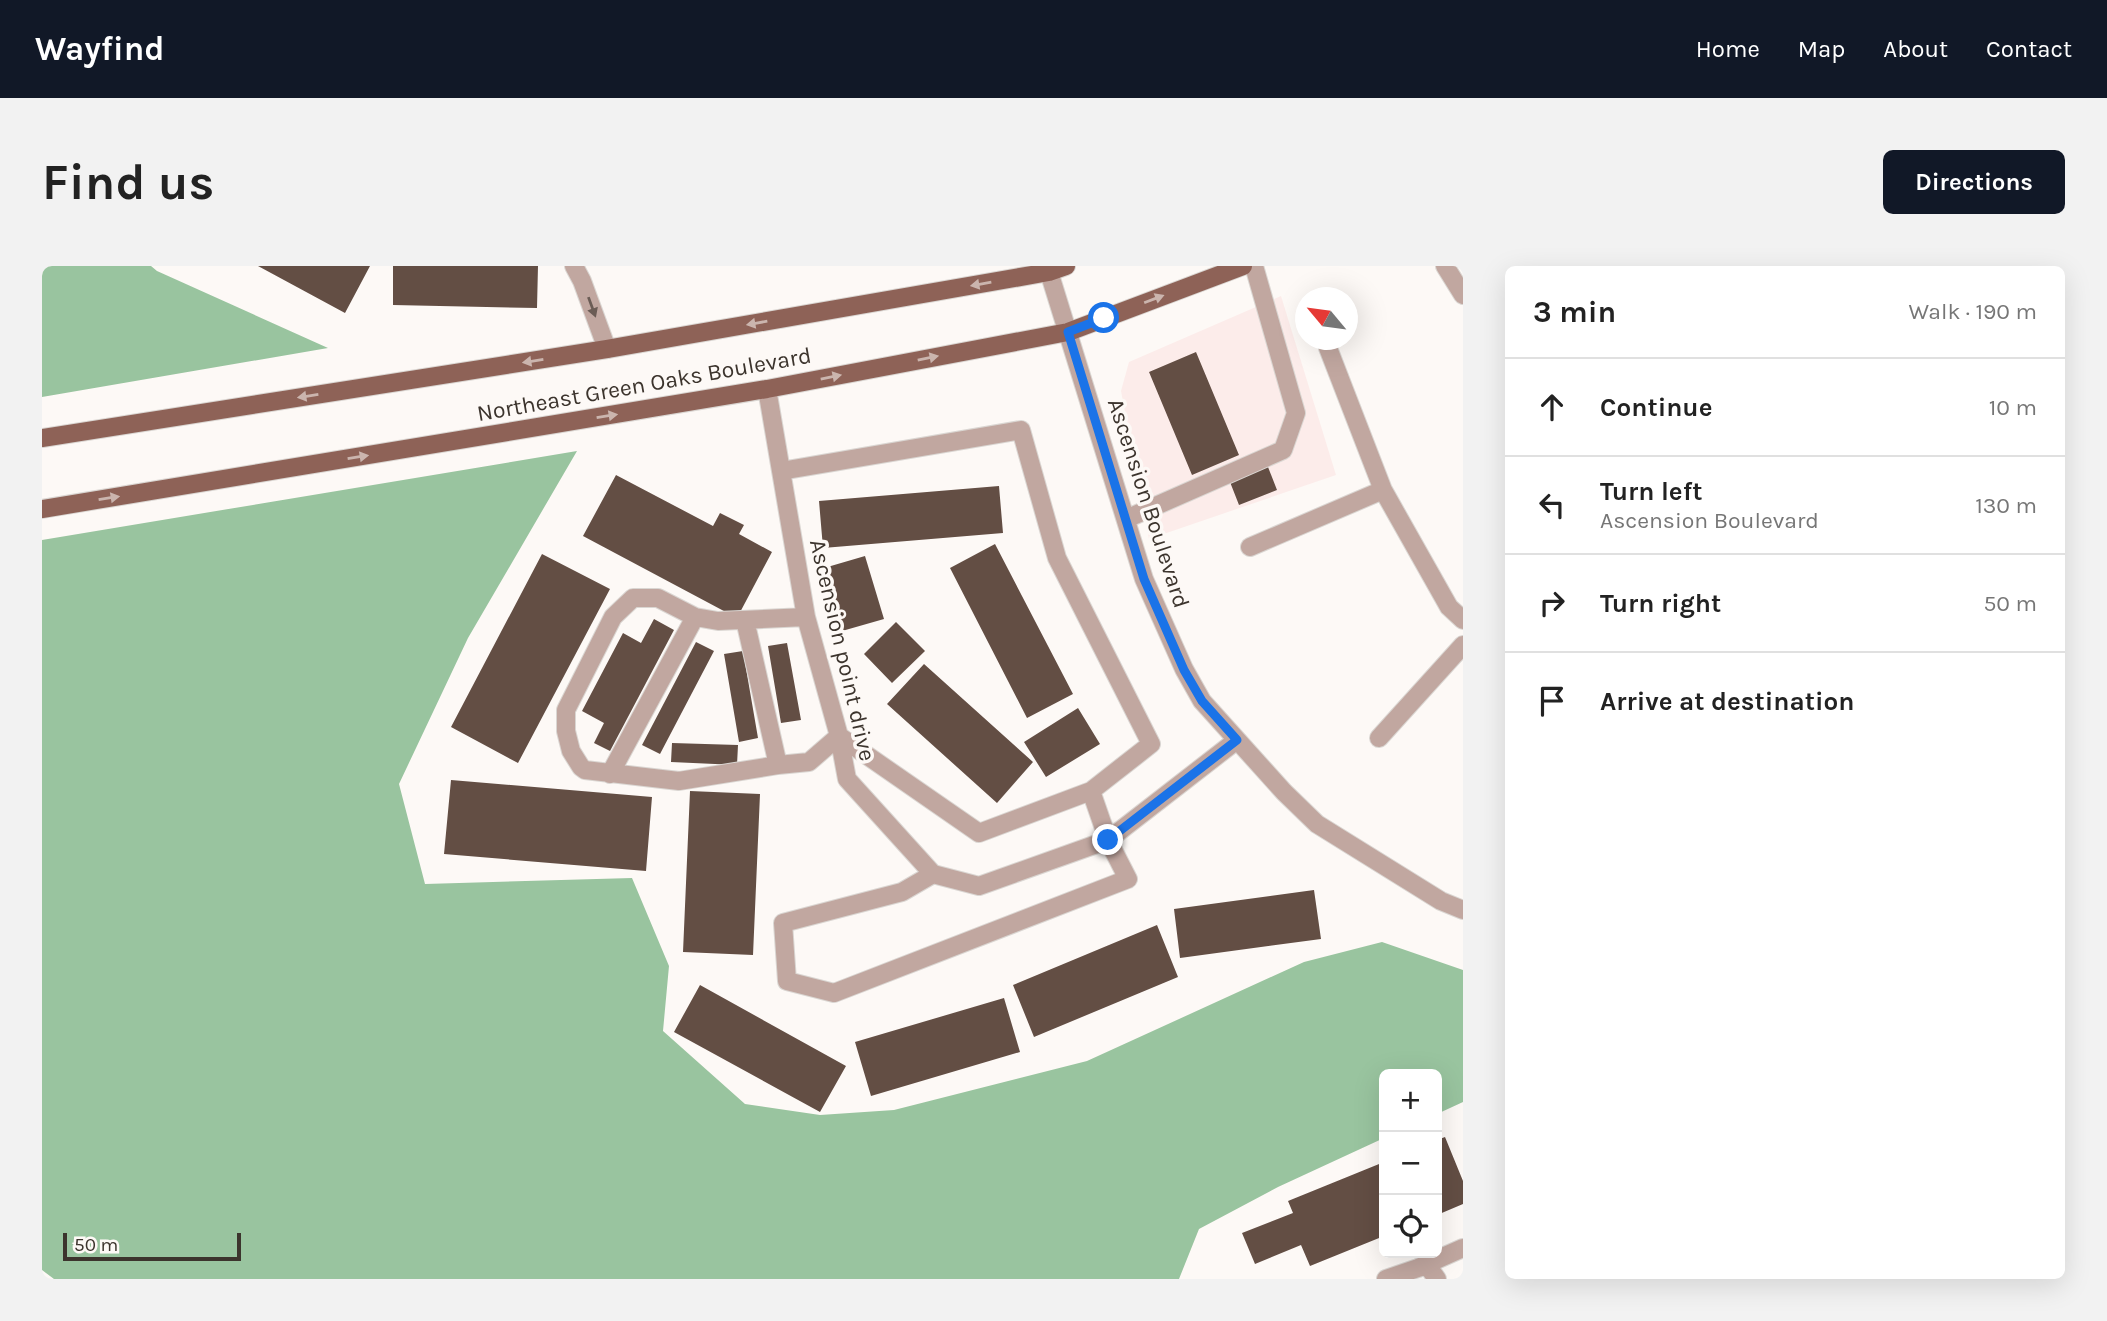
<!DOCTYPE html>
<meta charset="utf-8">
<style>
body{margin:0;font-family:Karla,sans-serif;background:#f2f2f2;color:#222}
.controls{position:absolute;right:21px;bottom:21px;display:grid;overflow:hidden;border-radius:10px;box-shadow:0 7px 28px #0002}
.controls button{width:63px;height:63px;display:grid;place-items:center;padding:0;border:0;border-bottom:2px solid #e0e0e0;background:#fff;color:#222;font:35px sans-serif}
.compass{position:absolute;left:1253px;top:21px;width:63px;height:63px;border-radius:50%;background:#fff;box-shadow:0 7px 28px #0002;rotate:299deg}
.scale{position:absolute;left:21px;bottom:18px;width:178px;box-sizing:border-box;padding-left:7px;border:4px solid #3c342d;border-top:0;font-size:19px;line-height:24px;white-space:nowrap;color:#3c342d;-webkit-text-stroke:5px #fdf9f6;paint-order:stroke}
.stop{position:absolute;width:21px;height:21px;margin:-16px;border:5px solid #1a73e8;border-radius:50%;background:#fff}
.stop.end{background:#1a73e8;border-color:#fff;box-shadow:0 2px 7px #0008}
.list{margin:0;padding:0;list-style:none}
h2{display:flex;justify-content:space-between;align-items:center;height:91px;margin:0;padding:0 28px;font-size:30px}
h2 small{font-size:23px;font-weight:400;color:#767676}
.list li{display:grid;grid-template-columns:46px 1fr auto;gap:21px;align-items:center;box-sizing:border-box;height:98px;padding:0 28px;border-top:2px solid #e0e0e0}
.list b{display:block;font-size:26px;white-space:nowrap}
.list p{margin:0;font-size:23px;white-space:nowrap;color:#767676}
.list em{font-size:23px;font-style:normal;color:#767676}
.icon{flex:none;width:38px;height:38px;fill:none;stroke:currentColor;stroke-width:2;stroke-linecap:round;stroke-linejoin:round}
.map{position:relative;flex:none;width:1421px;height:1013px;overflow:hidden;border-radius:10px}
header{display:flex;align-items:center;gap:42px;box-sizing:border-box;height:98px;padding:0 35px;background:#111827;color:#fff}
header strong{font-size:33px}
nav{display:flex;gap:38px;margin-inline-start:auto;font-size:24px}
.intro{display:flex;align-items:center;justify-content:space-between;box-sizing:border-box;height:168px;padding:0 42px}
h1{margin:0;font-size:49px}
.button{padding:18px 32px;border-radius:10px;background:#111827;color:#fff;font-size:24px;font-weight:700}
main{display:flex;gap:42px;padding:0 42px}
aside{flex:1;background:#fff;border-radius:10px;box-shadow:0 7px 28px #0002}
.map>svg:first-child{display:block}
.commercial{fill:#fcecea}
.forest{fill:#99c49f}
.building{fill:#634e44}
.lines{fill:none;stroke-linecap:round;stroke-linejoin:round}
.minor-casing{stroke:#dad6d2;stroke-width:20}
.major-casing{stroke:#dad6d2;stroke-width:20}
.minor{stroke:#c1a7a0;stroke-width:18}
.major{stroke:#8e6257;stroke-width:18}
.oneway{fill:#cbb5ae}
.oneway2{fill:#6b5c55}
.route{stroke:#1a73e8;stroke-width:9}
.labels{text-anchor:middle;stroke-width:7;stroke-linejoin:round;paint-order:stroke}
.street-label{font-size:23px;fill:#3c342d;stroke:#fdf9f6}
</style>
<header>
<strong>Wayfind</strong>
<nav><a>Home</a><a>Map</a><a>About</a><a>Contact</a></nav>
</header>
<div class="intro"><h1>Find us</h1><a class="button">Directions</a></div>
<main>
<div class="map">
<svg width="1421" height="1013" viewBox="0 0 1421 1013">
<rect width="100%" height="100%" fill="#fdf9f6"/>
<!-- commercial -->
<path class="commercial" d="M1239 30 1294 209 1107 273 1079 125 1087 96Z"/>
<!-- forest -->
<path class="forest" d="M0 0H109L115 5 286 82 0 131Z
M535 185 426 372 357 518 383 618 590 612 627 700 621 765 703 838 778 849 852 844 1045 795 1262 696 1340 676 1421 704V836L1395 848V808H1342V872L1236 921 1157 963 1137 1013H12L0 1004V274Z"/>
<!-- building -->
<path class="building" d="M216 0H328L303 47Z
M351 0H496L495 42 351 39Z
M1154 86 1197 189 1150 209 1107 106Z
M1226 201 1235 224 1197 239 1188 216Z
M574 209 671 260 678 247 702 259 697 268 730 286 695 352 541 270Z
M957 220 961 267 781 282 777 235Z
M953 278 1031 428 985 452 908 302Z
M500 288 568 323 476 497 409 461Z
M823 290 842 353 800 365 782 302Z
M612 353 632 364 568 485 552 477 562 457 540 445 581 367 599 377Z
M854 356 883 385 850 417 822 388Z
M654 376 672 385 618 488 600 479Z
M745 377 759 454 739 457 726 380Z
M701 385 716 472 697 476 682 388Z
M882 398 991 496 955 537 845 438Z
M1036 442 1058 478 1004 511 982 476Z
M630 477 696 479 695 499 629 496Z
M409 514 610 531 604 605 402 588Z
M648 525 718 528 711 689 641 686Z
M1272 624 1279 673 1138 692 1132 643Z
M1115 659 1136 711 992 771 971 719Z
M658 719 804 800 778 846 632 766Z
M962 732 978 786 829 830 813 776Z
M1403 871 1421 915V938L1395 949V874Z
M1342 896V970L1268 1000 1259 979 1213 998 1200 967 1251 947 1246 935Z"/>
<g class="lines">
<defs>
<path id="minor" d="M532 0 540 15 565 83
M1403 0 1421 29
M1007 6 1102 313 1142 403 1160 435 1242 526 1275 558 1399 635 1421 644
M1286 82 1341 224 1407 341 1421 354
M725 123 764 351 797 470 805 513 891 608 937 620 1066 574 1195 474
M739 205 979 164 1015 292 1109 478 1049 525 1066 574 1086 613 792 727 745 715 741 657 860 626 891 608
M1084 253 1241 184 1254 147 1212 0
M1208 281 1341 224
M653 351 616 332H591L571 351 524 444V465L529 485 539 501 543 504 637 515 736 499
M703 354 736 499 767 496 797 470
M797 470 937 567 1049 525
M1337 472 1421 379
M568 508 653 351 676 355 764 351
M1385 999 1395 1013
M1344 1013 1376 1002 1421 982"/>
<path id="major" d="M0 172 565 83 1007 6 1024 0
M0 243 725 123 1026 66 1201 0"/>
</defs>
<!-- minor casing -->
<use href="#minor" class="minor-casing"/>
<!-- major casing -->
<use href="#major" class="major-casing"/>
<!-- minor -->
<use href="#minor" class="minor"/>
<!-- major -->
<use href="#major" class="major"/>
</g>
<!-- one-way arrows -->
<defs><path id="oneway-solid" d="M-6-.8H1V-3.2L6.5 0L1 3.2V.8H-6Z" transform="scale(1.75)"/></defs>
<g class="oneway">
<use href="#oneway-solid" transform="translate(939 18) rotate(170)"/>
<use href="#oneway-solid" transform="translate(1112 33) rotate(-21)"/>
<use href="#oneway-solid" transform="translate(715 57) rotate(170)"/>
<use href="#oneway-solid" transform="translate(886 92) rotate(-11)"/>
<use href="#oneway-solid" transform="translate(491 95) rotate(171)"/>
<use href="#oneway-solid" transform="translate(789 111) rotate(-11)"/>
<use href="#oneway-solid" transform="translate(266 130) rotate(171)"/>
<use href="#oneway-solid" transform="translate(565 150) rotate(-9)"/>
<use href="#oneway-solid" transform="translate(316 191) rotate(-9)"/>
<use href="#oneway-solid" transform="translate(67 232) rotate(-9)"/>
</g>
<use class="oneway2" href="#oneway-solid" transform="translate(550 41) rotate(70)"/>
<g class="lines">
<!-- route -->
<path class="route" d="M1062 52 1026 66 1102 313 1142 404 1160 435 1195 474 1066 574"/>
</g>
<g class="labels">
<!-- street labels -->
<g class="street-label">
<text transform="translate(602 118) rotate(-10)" y="8">Northeast Green Oaks Boulevard</text>
<text transform="translate(1107 237) rotate(72)" y="8">Ascension Boulevard</text>
<text transform="translate(801 384) rotate(77)" y="8">Ascension point drive</text>
</g>
</g>
</svg>
<div class="controls">
<button>+</button>
<button>−</button>
<button><svg class="icon" aria-label="locate" viewBox="0 0 24 24"><circle cx="12" cy="12" r="6"/><path d="M12 2v4M12 18v4M2 12h4M18 12h4"/></svg></button>
</div>
<svg class="compass" viewBox="-18 -18 36 36"><path d="M0-13l5 13h-10z" fill="#e53935"/><path d="M0 13l5-13h-10z" fill="#767676"/></svg>
<div class="scale">50 m</div>
<div class="stop" style="left:1062px;top:52px"></div>
<div class="stop end" style="left:1066px;top:574px"></div>
</div>
<aside>
<h2>3 min<small>Walk · 190 m</small></h2>
<ul class="list">
<li><svg class="icon" aria-label="ahead" viewBox="0 0 24 24"><path d="M12 20V5M6 11l6-6 6 6"/></svg><div><b>Continue</b></div><em>10 m</em></li>
<li><svg class="icon" aria-label="left" viewBox="0 0 24 24"><path d="M17 20v-9H6M10 6l-5 5 5 5"/></svg><div><b>Turn left</b><p>Ascension Boulevard</p></div><em>130 m</em></li>
<li><svg class="icon" aria-label="right" viewBox="0 0 24 24"><path d="M7 20v-9h11M14 6l5 5-5 5"/></svg><div><b>Turn right</b></div><em>50 m</em></li>
<li><svg class="icon" aria-label="arrive" viewBox="0 0 24 24"><path d="M6 21V4h12l-3 4 3 4H6"/></svg><div><b>Arrive at destination</b></div></li>
</ul>
</aside>
</main>
